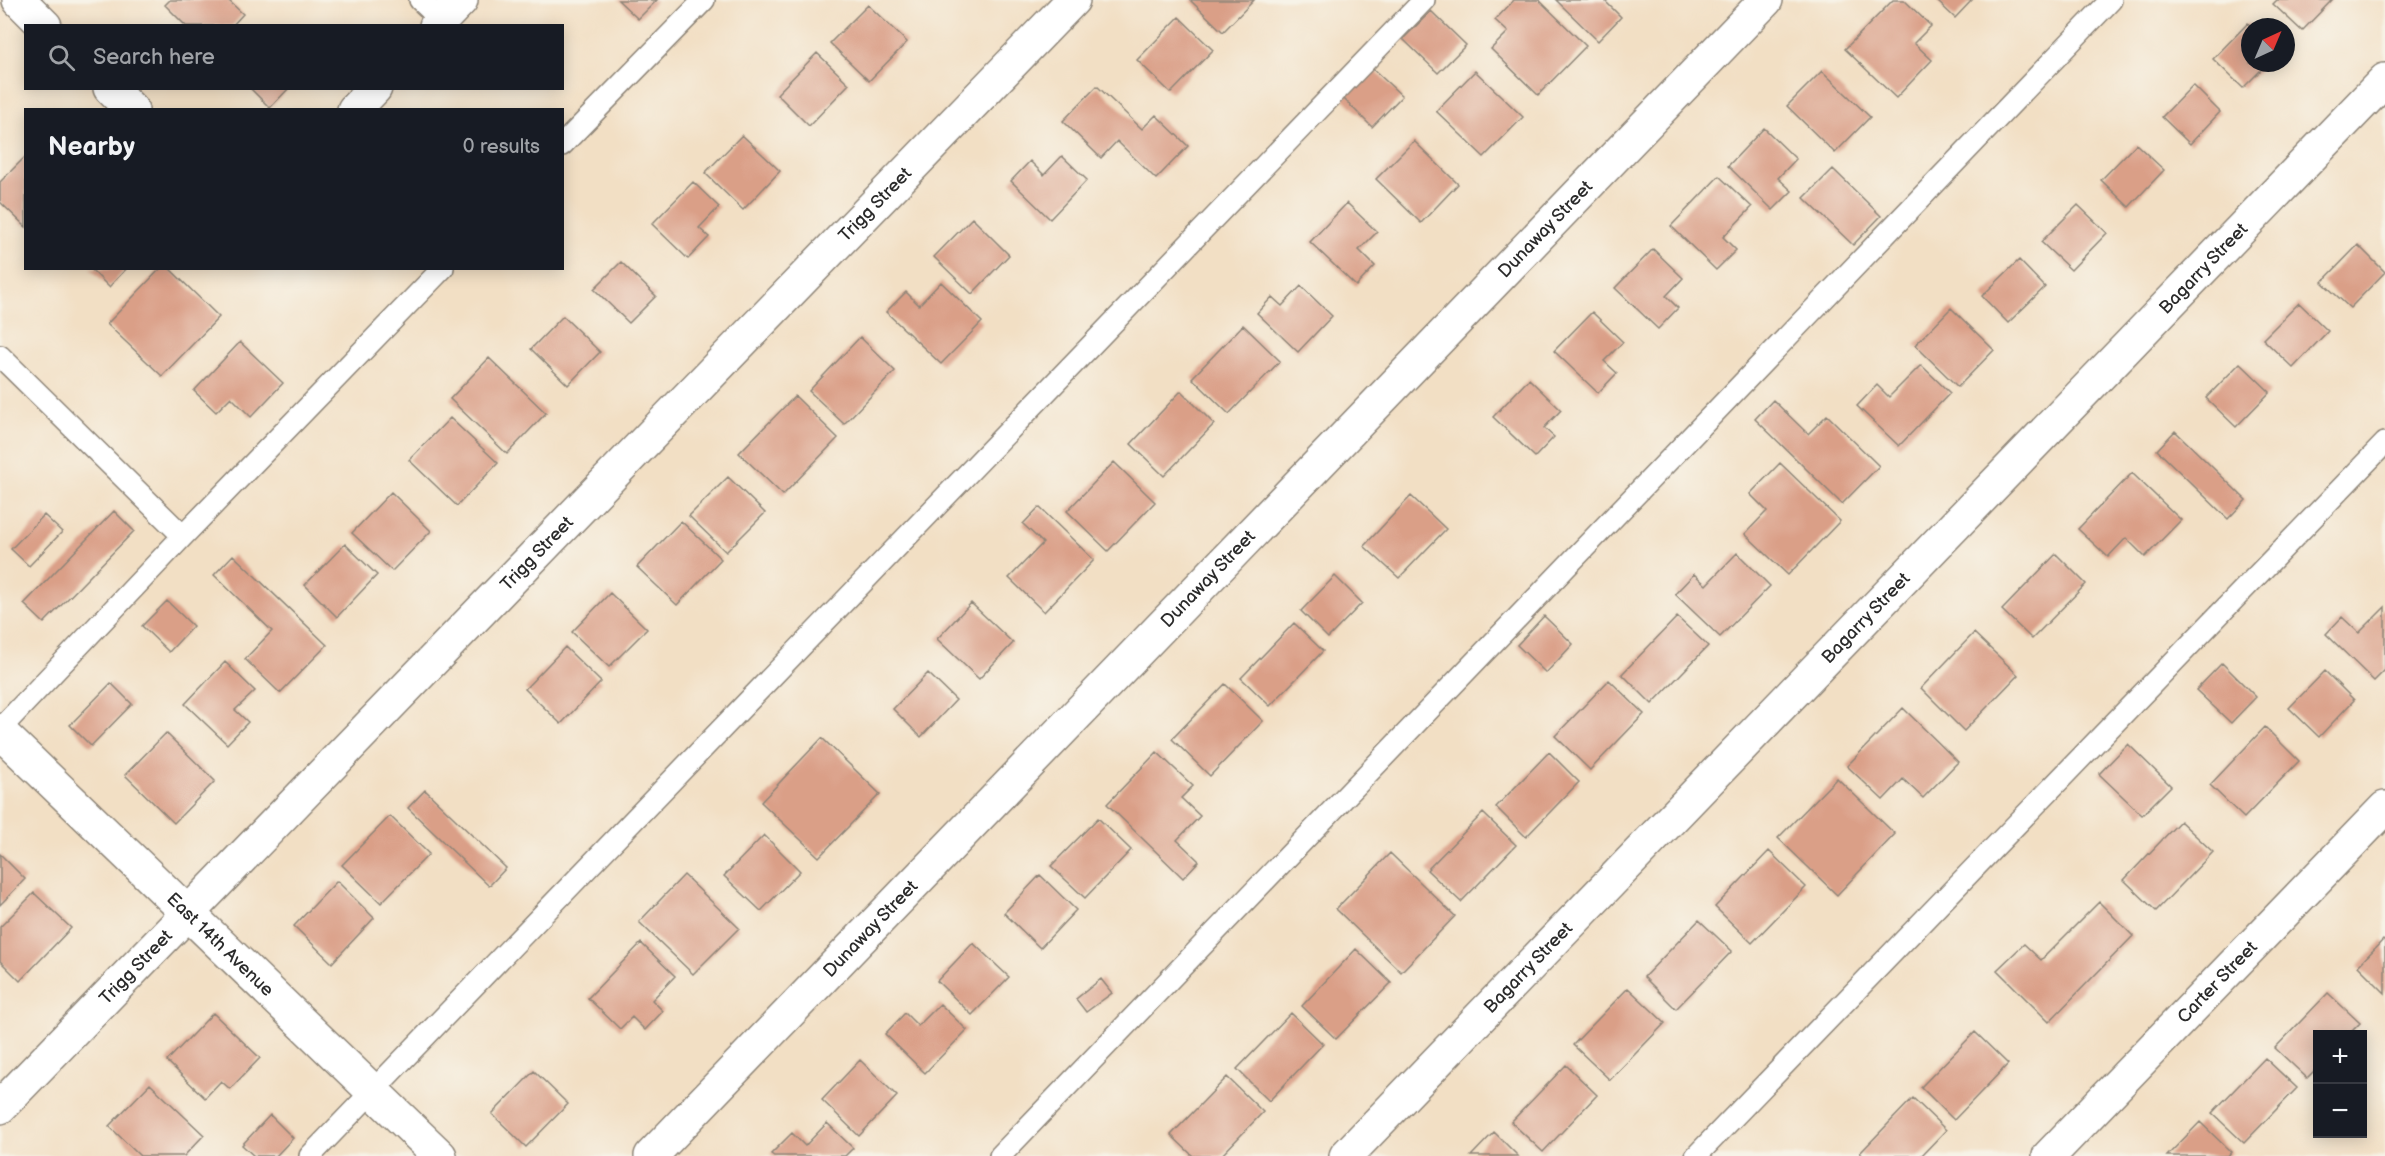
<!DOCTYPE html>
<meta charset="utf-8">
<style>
body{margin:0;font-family:"Balsamiq Sans",sans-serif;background:#242831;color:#f1f3f6}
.controls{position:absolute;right:18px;bottom:18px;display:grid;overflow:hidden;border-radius:0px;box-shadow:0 3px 15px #0003}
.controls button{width:54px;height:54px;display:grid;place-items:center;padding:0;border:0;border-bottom:2px solid #363941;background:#171b24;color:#f1f3f6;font:30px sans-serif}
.compass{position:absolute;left:2241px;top:18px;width:54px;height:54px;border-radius:50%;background:#171b24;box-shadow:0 3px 15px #0003;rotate:44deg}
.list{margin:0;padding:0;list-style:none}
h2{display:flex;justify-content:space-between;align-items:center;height:78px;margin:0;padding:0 24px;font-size:26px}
h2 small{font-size:20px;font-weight:400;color:#9ea1a6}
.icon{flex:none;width:33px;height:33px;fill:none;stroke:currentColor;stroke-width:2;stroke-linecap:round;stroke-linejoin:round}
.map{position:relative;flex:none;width:2385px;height:1156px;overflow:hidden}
.search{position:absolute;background:#171b24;box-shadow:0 3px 15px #0003;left:24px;top:24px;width:540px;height:66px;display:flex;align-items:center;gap:15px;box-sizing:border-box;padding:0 21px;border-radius:0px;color:#9ea1a6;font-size:22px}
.panel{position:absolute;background:#171b24;box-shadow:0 3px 15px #0003;left:24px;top:108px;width:540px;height:162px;border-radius:0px}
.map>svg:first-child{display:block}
.building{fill:#da9f87}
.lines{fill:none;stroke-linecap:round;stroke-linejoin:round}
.service-casing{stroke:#8e8578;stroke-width:24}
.minor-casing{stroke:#8e8578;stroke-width:36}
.tertiary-casing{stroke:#8e8578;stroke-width:36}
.service{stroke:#fff;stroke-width:21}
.minor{stroke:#fff;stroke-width:33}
.tertiary{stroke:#fff;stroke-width:33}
.labels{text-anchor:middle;stroke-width:4.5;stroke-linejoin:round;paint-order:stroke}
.street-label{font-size:18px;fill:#2b2b2b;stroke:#f7f3e8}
</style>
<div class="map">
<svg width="2385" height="1156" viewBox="0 0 2385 1156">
<rect width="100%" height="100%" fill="#f7f3e8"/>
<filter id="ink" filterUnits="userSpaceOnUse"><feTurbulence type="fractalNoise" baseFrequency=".0167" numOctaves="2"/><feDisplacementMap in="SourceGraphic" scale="12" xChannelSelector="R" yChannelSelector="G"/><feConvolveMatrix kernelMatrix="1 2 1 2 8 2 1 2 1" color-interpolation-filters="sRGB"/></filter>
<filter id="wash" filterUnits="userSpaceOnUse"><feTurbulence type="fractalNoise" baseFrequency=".008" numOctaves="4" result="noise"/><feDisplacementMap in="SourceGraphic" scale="24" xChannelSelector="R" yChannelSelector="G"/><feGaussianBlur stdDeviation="1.35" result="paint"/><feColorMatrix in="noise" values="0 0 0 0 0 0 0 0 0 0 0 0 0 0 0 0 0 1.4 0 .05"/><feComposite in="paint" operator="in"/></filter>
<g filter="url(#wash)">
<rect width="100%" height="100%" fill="#f2dfc4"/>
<g id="blocks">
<!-- building -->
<path class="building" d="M170 0H228L243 14 232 26H186L165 5Z
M618 0H657L638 19Z
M1190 0H1254L1223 32Z
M1514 0H1539L1586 46 1538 95 1491 49 1508 32 1495 20Z
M1556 0H1608L1606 2 1621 17 1598 41Z
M1893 0H1904L1931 26 1914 43 1932 60 1896 98 1845 49Z
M1936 0H1972L1955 18Z
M2277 0H2332L2302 31 2273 4Z
M868 5 907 42 869 81 830 43Z
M1431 11 1466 45 1438 73 1403 39Z
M1179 17 1213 50 1171 93 1137 60Z
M2248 23 2252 27H2250V63H2268L2243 88 2213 59Z
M817 53 849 84 809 126 777 94Z
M1372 68 1402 96 1372 127 1343 98Z
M1475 71 1523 117 1484 157 1436 111Z
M1822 71 1870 117 1835 153 1787 106Z
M2193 85 2220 112 2190 144 2162 117Z
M1097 86 1142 129 1156 115 1188 146 1156 179 1117 141 1101 158 1063 121Z
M250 88H289L270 108Z
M1764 128 1796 159 1778 178 1792 191 1773 210 1728 166Z
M742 135 780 171 743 210 705 173Z
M1414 141 1458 184 1421 223 1376 179Z
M2136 144 2164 170 2129 207 2101 180Z
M26 156V227L0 202V182Z
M1062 156 1087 180 1050 219 1011 181 1030 161 1044 175Z
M1833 169 1881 216 1853 245 1804 198Z
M1719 176 1752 207 1723 237 1736 250 1716 270 1671 226Z
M693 182 719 207 699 228 709 237 688 259 652 224Z
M1347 203 1377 232 1359 250 1375 266 1356 286 1310 242Z
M2078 205 2107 233 2071 270 2041 242Z
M972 218 1009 255 972 294 934 257Z
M2358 245 2385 272 2350 308 2322 282Z
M1653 249 1683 278 1666 296 1678 308 1658 329 1615 288Z
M2019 260 2045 287 2008 323 1982 296Z
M621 262 656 296 629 323 594 289Z
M90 268H127L109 287Z
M161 268H169L219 317 162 376 107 324Z
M941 282 982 322 941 364 886 312 906 292 919 305Z
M1301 286 1332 316 1298 352 1257 313 1272 297 1282 306Z
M2299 303 2328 331 2293 368 2263 339Z
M1951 308 1994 350 1958 387 1915 345Z
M1592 312 1623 342 1604 361 1617 373 1598 393 1554 351Z
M563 316 600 352 568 385 531 349Z
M1243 325 1280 361 1229 414 1192 378Z
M860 337 895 371 844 424 809 391Z
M240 342 283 383 251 417 231 397 216 412 194 391Z
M489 358 546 413 507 454 450 399Z
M2240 363 2270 392 2236 427 2206 398Z
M1921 365 1950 393 1899 446 1857 406 1877 385 1889 397Z
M1529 379 1561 410 1544 428 1554 437 1535 457 1493 417Z
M1181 391 1214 424 1164 476 1131 444Z
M795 396 838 438 783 495 739 453Z
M1773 400 1808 434 1827 415 1879 466 1842 504 1755 419Z
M450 418 498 463 457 506 409 460Z
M2175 431 2246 500 2228 519 2157 450Z
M1114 462 1155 502 1108 551 1067 511Z
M1780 463 1840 521 1788 575 1745 534 1767 511 1750 494Z
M2132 473 2181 520 2145 557 2126 538 2108 557 2078 529Z
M728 477 765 513 726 552 689 516Z
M391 492 431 531 392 571 352 533Z
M1411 496 1446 529 1399 578 1364 546Z
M1039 507 1094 560 1044 612 1009 578 1043 543 1023 524Z
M114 511 134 531 44 623 24 604Z
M44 515 62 532 29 566 11 549Z
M681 521 721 559 677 605 637 567Z
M345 544 377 575 337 617 305 585Z
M1737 553 1770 586 1720 637 1675 594 1694 574 1706 585Z
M2056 554 2086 584 2032 639 2002 610Z
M233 555 327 645 280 693 245 659 272 631 214 575Z
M1335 576 1362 603 1328 638 1301 611Z
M610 593 647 629 609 667 572 632Z
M167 601 193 626 169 652 142 626Z
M971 603 1013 643 979 679 937 639Z
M2385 607V670L2374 681 2326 634 2342 617 2359 633Z
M1544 616 1573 644 1546 673 1517 645Z
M1677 617 1708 646 1652 704 1622 674Z
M1294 623 1323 651 1270 706 1241 678Z
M1974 633 2018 675 1964 731 1921 688Z
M565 647 601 682 561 724 525 689Z
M225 662 255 691 235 710 248 722 227 744 185 704Z
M2222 663 2256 697 2231 723 2196 690Z
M2325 671 2354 700 2319 737 2289 708Z
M928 673 956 700 921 737 893 709Z
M1609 680 1644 714 1590 770 1555 736Z
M111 683 132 704 91 746 70 725Z
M1225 684 1263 721 1210 776 1172 739Z
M1903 708 1958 762 1923 798 1903 779 1883 800 1847 766Z
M2265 727 2299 761 2244 818 2210 785Z
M166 733 215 781 174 823 125 775Z
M822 738 880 794 819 857 761 802Z
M2128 744 2171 786 2142 815 2099 774Z
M1157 752 1193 786 1181 798 1200 816 1177 840 1199 861 1183 878 1107 804Z
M1549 752 1579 782 1526 837 1496 807Z
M1837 778 1895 834 1837 895 1778 838Z
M425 790 506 868 489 886 408 808Z
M1483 813 1516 845 1461 902 1427 870Z
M390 816 429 854 381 903 342 865Z
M1098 818 1131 850 1085 898 1051 866Z
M2180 821 2213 852 2156 911 2124 880Z
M764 835 800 871 761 911 724 876Z
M1769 851 1806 887 1752 943 1715 907Z
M1390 853 1455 916 1401 972 1336 909Z
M0 854 25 879 0 905Z
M684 875 739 928 693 974 639 922Z
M1040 875 1076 910 1040 948 1004 913Z
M337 881 374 918 332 963 294 926Z
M34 893 71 928 20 981 0 961V927Z
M2099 902 2133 936 2049 1022 1997 970 2024 944 2041 960Z
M1699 920 1732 951 1676 1009 1644 977Z
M2383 940 2385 942V993L2358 966Z
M641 943 675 976 652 1000 663 1011 645 1030 632 1017 620 1029 588 998Z
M973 943 1009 977 972 1015 937 981Z
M1356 949 1391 983 1336 1039 1302 1006Z
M1101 979 1112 993 1086 1012 1076 999Z
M1628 988 1665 1023 1610 1080 1573 1045Z
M2328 993 2360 1023 2349 1034H2318V1067L2307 1078 2275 1048Z
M940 1004 967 1030 925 1073 885 1034 905 1013 918 1026Z
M213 1013 260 1058 230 1089 221 1081 205 1098 167 1061Z
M1291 1013 1323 1044 1269 1101 1237 1069Z
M1975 1032 2008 1064 1954 1120 1921 1087Z
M2265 1058 2297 1088 2244 1143 2212 1113Z
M860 1060 897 1096 859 1136 822 1100Z
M1566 1065 1597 1095 1543 1152 1511 1122Z
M534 1071 568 1104 526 1147 492 1114Z
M1227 1077 1263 1112 1221 1156H1193L1171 1135Z
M150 1084 204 1135 184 1156H140L109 1126Z
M1913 1098 1946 1130 1921 1156H1863L1860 1153Z
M270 1115 293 1138 276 1156H254L242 1145Z
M2200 1122 2231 1152 2228 1156H2167Z
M827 1123 853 1148 845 1156H774L771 1154 792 1133 805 1146Z
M1494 1132 1518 1156H1471Z"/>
</g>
</g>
<g filter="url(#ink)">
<use href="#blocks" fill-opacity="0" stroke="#8e8578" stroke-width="1.5"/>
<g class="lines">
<defs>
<path id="service" d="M420 0 441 20
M562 145 704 0
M0 356 183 536
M0 729 183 536 443 268
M310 1156 1424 0
M1000 1156 2111 0
M1696 1156 2385 443"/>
<g id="minor">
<path d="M19 0 45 26"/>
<path d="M436 26 461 0"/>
<path d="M110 88 132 110"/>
<path d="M354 110 375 88"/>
<path id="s1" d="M0 1107 1073 0"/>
<path id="s2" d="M651 1156 1766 0"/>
<path id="s3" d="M1346 1156 2385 80"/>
<path id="s4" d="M2049 1156 2385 808"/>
</g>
<g id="tertiary">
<path id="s5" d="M0 732 440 1156"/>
</g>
</defs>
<!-- service casing -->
<use href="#service" class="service-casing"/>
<!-- minor casing -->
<use href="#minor" class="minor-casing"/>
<!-- tertiary casing -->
<use href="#tertiary" class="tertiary-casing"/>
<!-- service -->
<use href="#service" class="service"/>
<!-- minor -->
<use href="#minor" class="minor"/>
<!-- tertiary -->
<use href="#tertiary" class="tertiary"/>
</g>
</g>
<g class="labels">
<!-- street labels -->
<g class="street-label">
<text dy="6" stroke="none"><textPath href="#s1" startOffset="1257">Trigg Street</textPath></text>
<text dy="6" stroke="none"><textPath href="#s2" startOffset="1288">Dunaway Street</textPath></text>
<text dy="6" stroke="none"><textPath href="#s3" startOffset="1234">Bagarry Street</textPath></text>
<text dy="6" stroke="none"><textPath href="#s1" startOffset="771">Trigg Street</textPath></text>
<text dy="6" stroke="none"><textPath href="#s2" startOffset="802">Dunaway Street</textPath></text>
<text dy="6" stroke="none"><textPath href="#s3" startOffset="748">Bagarry Street</textPath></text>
<text dy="6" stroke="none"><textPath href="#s2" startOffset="316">Dunaway Street</textPath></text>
<text dy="6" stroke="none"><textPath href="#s5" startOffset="306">East 14th Avenue</textPath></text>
<text dy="6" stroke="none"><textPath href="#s1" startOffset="195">Trigg Street</textPath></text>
<text dy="6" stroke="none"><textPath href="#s3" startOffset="262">Bagarry Street</textPath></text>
<text dy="6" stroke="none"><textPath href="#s4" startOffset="242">Carter Street</textPath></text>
</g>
</g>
</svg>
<div class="controls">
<button>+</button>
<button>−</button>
</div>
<svg class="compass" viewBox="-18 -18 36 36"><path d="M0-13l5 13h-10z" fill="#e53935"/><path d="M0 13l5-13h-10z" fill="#9ea1a6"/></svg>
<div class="search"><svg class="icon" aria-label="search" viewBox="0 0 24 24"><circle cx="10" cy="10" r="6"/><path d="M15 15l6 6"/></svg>Search here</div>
<section class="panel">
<h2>Nearby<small>0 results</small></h2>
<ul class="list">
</ul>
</section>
</div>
